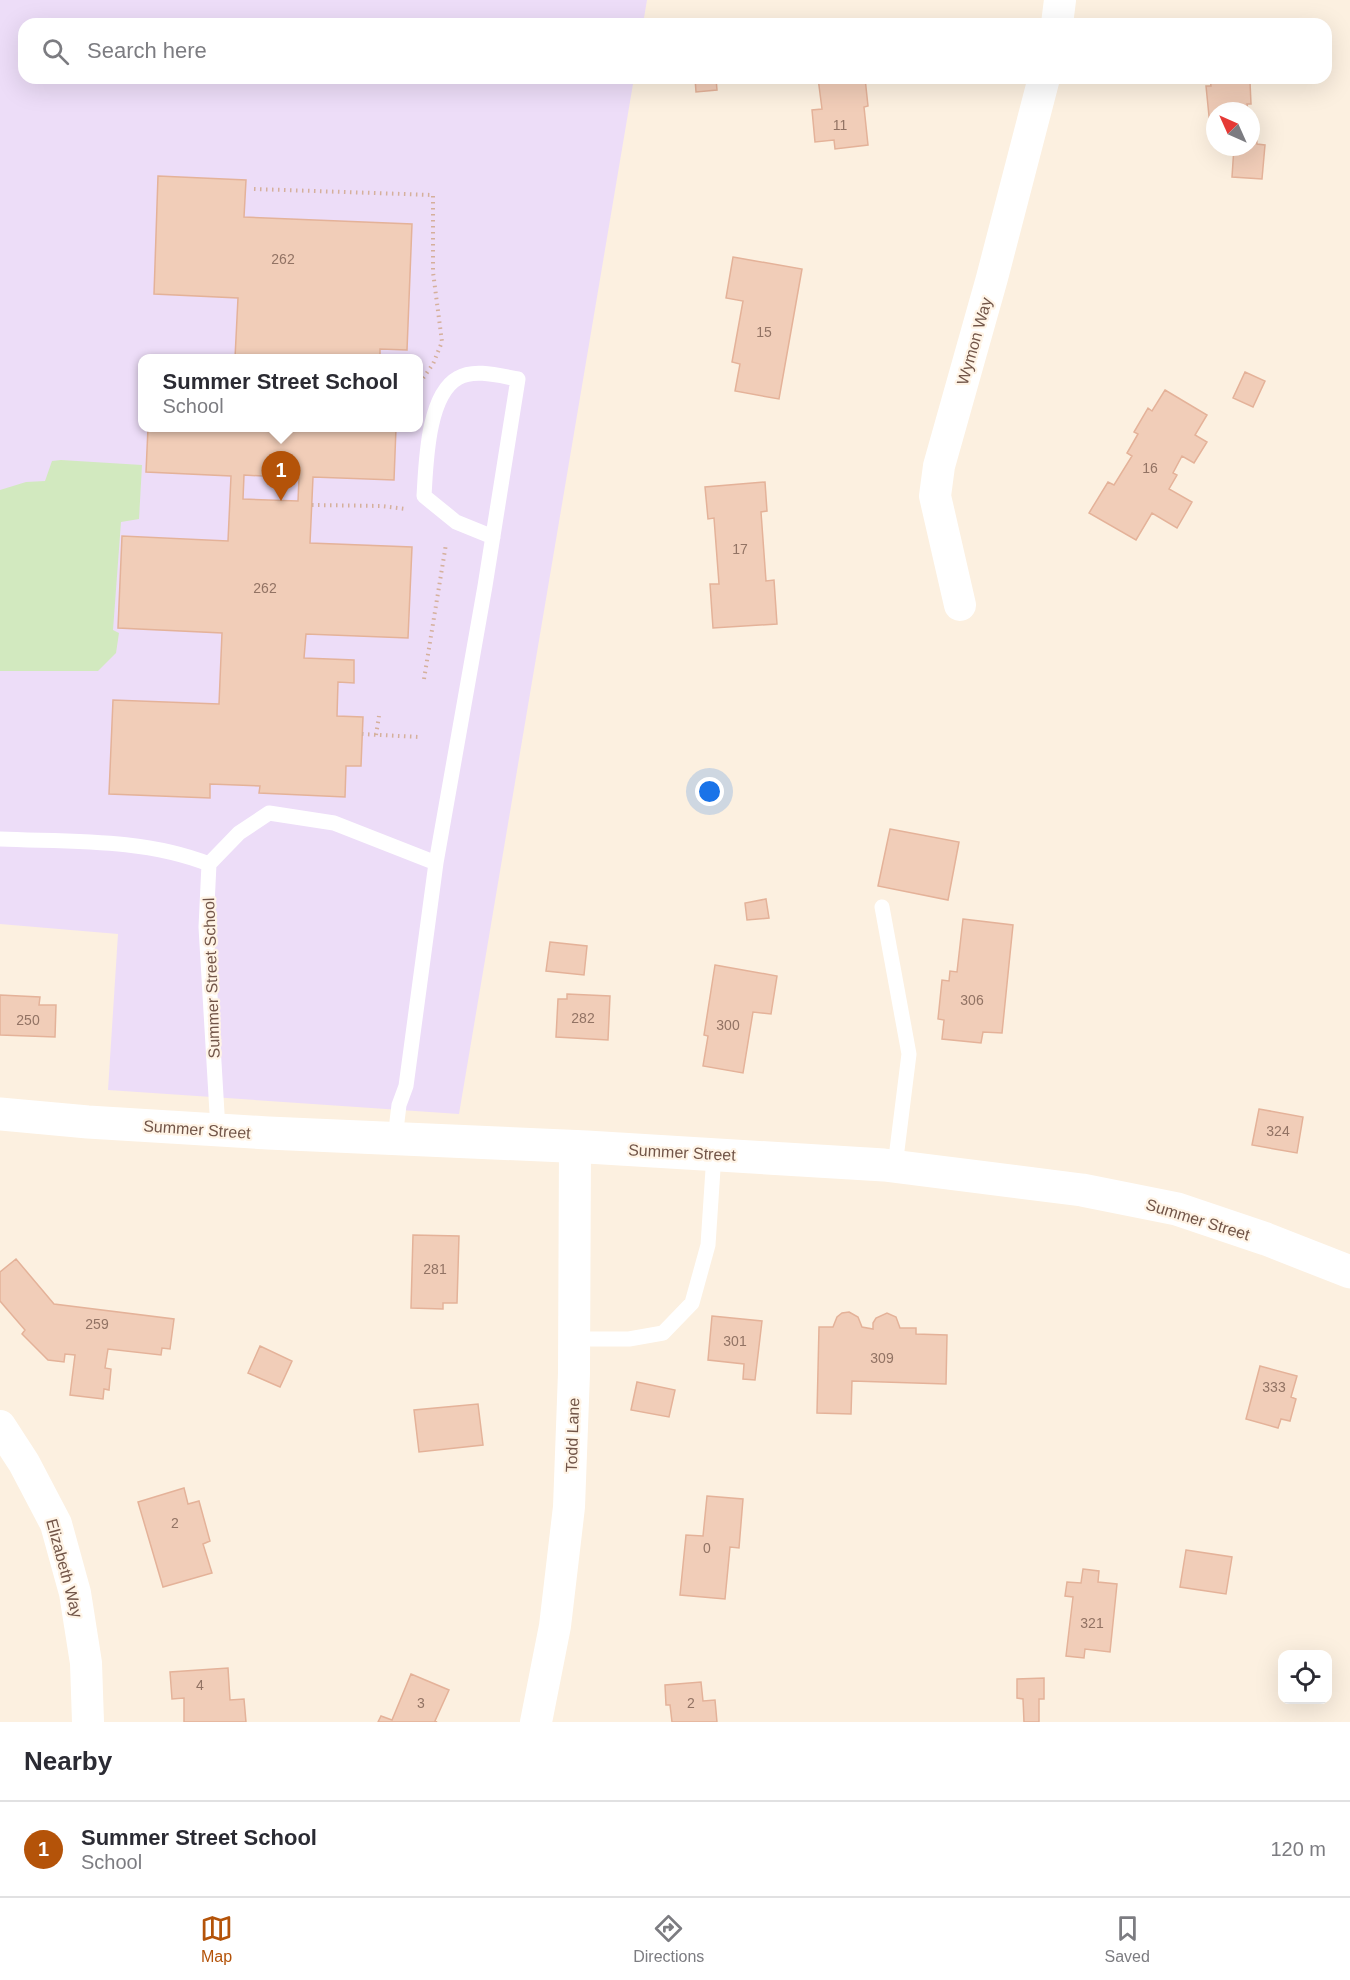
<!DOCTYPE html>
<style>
body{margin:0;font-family:Helvetica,sans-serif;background:#f7f7f7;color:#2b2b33}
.controls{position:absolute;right:18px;bottom:18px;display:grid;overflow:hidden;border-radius:12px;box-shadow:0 6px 24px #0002}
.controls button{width:54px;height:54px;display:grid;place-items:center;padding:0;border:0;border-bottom:2px solid #e1e1e2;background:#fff;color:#2b2b33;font:30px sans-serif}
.compass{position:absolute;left:1206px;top:102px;width:54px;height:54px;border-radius:50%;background:#fff;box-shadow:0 6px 24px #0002;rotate:315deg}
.you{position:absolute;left:710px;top:792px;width:21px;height:21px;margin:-15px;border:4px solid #fff;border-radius:50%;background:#1a73e8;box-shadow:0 0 0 9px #1a73e833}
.badge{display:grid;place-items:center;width:39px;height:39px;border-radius:50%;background:#b45309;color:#fff;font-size:20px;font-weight:700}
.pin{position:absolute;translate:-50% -50px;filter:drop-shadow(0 2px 3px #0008)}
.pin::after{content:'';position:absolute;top:32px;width:21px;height:18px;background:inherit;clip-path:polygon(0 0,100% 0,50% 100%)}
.popup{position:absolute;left:138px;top:354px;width:285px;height:78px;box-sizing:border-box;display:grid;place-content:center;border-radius:12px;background:#fff;filter:drop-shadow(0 2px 4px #0005);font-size:20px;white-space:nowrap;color:#7c7c81}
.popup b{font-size:22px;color:#2b2b33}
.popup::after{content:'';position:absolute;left:50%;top:100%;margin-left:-12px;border:12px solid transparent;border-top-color:#fff}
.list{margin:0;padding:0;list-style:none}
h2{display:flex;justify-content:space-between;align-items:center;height:78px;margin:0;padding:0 24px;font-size:26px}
h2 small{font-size:20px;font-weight:400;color:#7c7c81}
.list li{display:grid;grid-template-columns:39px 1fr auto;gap:18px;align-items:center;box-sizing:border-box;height:96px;padding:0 24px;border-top:2px solid #e1e1e2}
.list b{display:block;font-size:22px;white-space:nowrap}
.list p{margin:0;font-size:20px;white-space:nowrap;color:#7c7c81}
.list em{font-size:20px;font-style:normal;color:#7c7c81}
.icon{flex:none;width:33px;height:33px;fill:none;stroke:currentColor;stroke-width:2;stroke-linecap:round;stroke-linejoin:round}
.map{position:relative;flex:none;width:1350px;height:1722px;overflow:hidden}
.search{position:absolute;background:#fff;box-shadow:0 6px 24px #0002;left:18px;right:18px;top:18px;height:66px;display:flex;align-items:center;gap:15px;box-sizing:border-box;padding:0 21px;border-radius:18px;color:#7c7c81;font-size:22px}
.sheet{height:174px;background:#fff}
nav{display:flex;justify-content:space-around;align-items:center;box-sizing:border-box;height:84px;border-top:2px solid #e1e1e2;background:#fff;font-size:16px;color:#7c7c81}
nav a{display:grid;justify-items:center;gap:3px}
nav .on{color:#b45309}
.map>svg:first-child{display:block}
.education{fill:#edddf8;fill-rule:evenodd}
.green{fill:#d2e9bf}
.building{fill:#f1cdb8;stroke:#e4b299;stroke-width:1.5;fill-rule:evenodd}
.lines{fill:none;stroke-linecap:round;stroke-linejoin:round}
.path{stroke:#d5b09c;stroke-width:4;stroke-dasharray:1.5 4.5;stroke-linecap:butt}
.lane{stroke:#fff;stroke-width:15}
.street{stroke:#fff;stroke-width:32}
.secondary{stroke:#fff;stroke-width:33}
.labels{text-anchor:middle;stroke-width:4.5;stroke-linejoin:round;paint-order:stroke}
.number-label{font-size:14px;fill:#927364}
.street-label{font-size:16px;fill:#725548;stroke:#fff4e6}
</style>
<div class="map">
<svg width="1350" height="1722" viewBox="0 0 1350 1722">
<rect width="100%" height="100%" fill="#fcf0e0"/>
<!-- education -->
<path class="education" d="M0 0H647L643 24H24V78H634L459 1114 108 1090 118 934 0 924ZM143 358H419V428H143Z"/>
<!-- green -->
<path class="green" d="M61 460 142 465 139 519 121 522 113 630 119 633 116 653 98 671H0V490L26 482 45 481 52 461Z"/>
<!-- building -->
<path class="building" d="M695 78H716L717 90 696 92Z
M818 78H865L868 106 864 107 868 145 835 149 834 140 815 142 812 110 822 109Z
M1210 78H1243V82H1250L1251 104H1247L1248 111H1215V136L1214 125 1210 126 1206 86H1211Z
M1255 121 1257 144 1265 145 1262 179 1232 177 1234 147H1251V122Z
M158 176 246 180 244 217 412 224 407 350 380 349V358H235L238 298 154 294Z
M733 257 802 269 779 399 735 391 740 364 732 362 743 301 726 298Z
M1245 372 1265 381 1253 407 1233 398Z
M1165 390 1207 415 1195 435 1207 442 1194 463 1182 456 1173 473 1177 475 1169 489 1192 502 1177 528 1152 513 1136 540 1089 513 1108 482 1114 485 1132 456 1127 453 1138 434 1134 432 1148 408 1152 411Z
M148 428H396L394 480 313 477 310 543 412 547 408 638 306 634 304 658 354 660V683L338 682 337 716 363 717 361 766H346L345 797 259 793 260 786 210 784V798L109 794 113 700 219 704 222 633 118 628 122 536 228 541 231 476 146 472ZM244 475 299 478 298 501 243 499Z
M765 482 767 511 761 512 766 581 774 580 777 624 713 628 710 584H719L714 518 708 519 705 487Z
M890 829 959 842 948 900 878 886Z
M766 899 769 918 747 920 745 903Z
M963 919 1013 925 1002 1033 983 1032 981 1043 942 1039 944 1020 938 1019 942 980 949 981 950 971 957 972Z
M550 942 587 946 584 975 546 971Z
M715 965 777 976 771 1014 753 1012 743 1073 703 1066 708 1036 704 1035Z
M567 994 610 996 608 1040 556 1037 558 999H567Z
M0 995 40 997 39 1005H56L55 1037 0 1035Z
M1259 1109 1303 1117 1297 1153 1252 1145Z
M413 1235 459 1236 457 1303H443V1309L411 1308Z
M16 1259 54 1304 174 1319 170 1349 162 1348 161 1355 108 1349 105 1368 111 1369 109 1390 104 1389 103 1399 70 1395 75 1355 65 1354 64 1362 48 1360 22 1334 25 1330 0 1301V1272Z
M849 1312 858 1317 862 1327 873 1329V1323L876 1318 887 1313 896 1317 900 1328H916V1334L947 1335 946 1384 852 1381 851 1414 817 1413 819 1327H833L837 1317 842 1313Z
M712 1316 762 1321 755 1380 743 1379 744 1364 708 1360Z
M260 1346 292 1361 280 1387 248 1373Z
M1260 1366 1297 1376 1291 1397 1296 1399 1290 1421 1281 1419 1278 1428 1246 1419Z
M637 1382 675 1390 669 1417 631 1410Z
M478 1404 483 1445 419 1452 414 1410Z
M184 1488 188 1504 199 1501 210 1541 203 1544 212 1573 163 1587 138 1502Z
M707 1496 743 1499 739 1548 730 1547 725 1599 680 1595 686 1535 703 1536Z
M1186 1550 1232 1557 1226 1594 1180 1587Z
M1083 1569 1099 1571 1098 1582 1117 1584 1110 1652 1085 1649 1084 1658 1066 1656 1073 1597 1065 1596 1067 1582 1081 1583Z
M228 1668 230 1700 244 1699 246 1722H184V1698L172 1699 170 1672Z
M411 1674 449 1690 435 1721 437 1722H378L381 1716 392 1720Z
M1044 1678V1699H1039V1722H1024L1023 1699 1017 1698V1679Z
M701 1682 703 1701 715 1700 717 1722H672L670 1705H666L665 1685Z"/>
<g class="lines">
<!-- path -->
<path class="path" d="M254 189 433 195V272L442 342 433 364 419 384
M312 505 382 506 406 509
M424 679 446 544
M362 734 419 737
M376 735 379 716"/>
<!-- lane -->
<path class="lane" d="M0 839C70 842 143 838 209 864
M882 907 909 1054 895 1166
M218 1130 206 927 209 864 239 833 269 813 334 823 436 863
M395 1138 399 1105 406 1086 436 863 485 586 518 379C501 376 474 368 458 378 427 395 426 465 424 496L456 522 493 537
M574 1339H629L663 1333 692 1303 708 1245 714 1154"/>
<!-- street -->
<path class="street" d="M1057 24 1060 0
M960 605 935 496 939 466 992 278 1044 78
M0 1426 24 1463 56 1524 75 1593 86 1663 88 1722
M536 1722 555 1626 569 1507 574 1373 575 1146"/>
<!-- secondary -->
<path class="secondary" d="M0 1114 88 1122 268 1133 587 1147 884 1165 1082 1190 1177 1209 1266 1239 1350 1272"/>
</g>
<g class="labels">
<!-- number labels -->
<g class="number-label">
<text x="840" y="130">11</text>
<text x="283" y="264">262</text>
<text x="764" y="337">15</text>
<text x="1150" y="473">16</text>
<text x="740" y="554">17</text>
<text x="265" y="593">262</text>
<text x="972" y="1005">306</text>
<text x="583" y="1023">282</text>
<text x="28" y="1025">250</text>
<text x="728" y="1030">300</text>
<text x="1278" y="1136">324</text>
<text x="435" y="1274">281</text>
<text x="97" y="1329">259</text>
<text x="735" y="1346">301</text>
<text x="882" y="1363">309</text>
<text x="1274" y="1392">333</text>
<text x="175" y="1528">2</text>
<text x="707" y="1553">0</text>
<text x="1092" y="1628">321</text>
<text x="200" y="1690">4</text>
<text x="421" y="1708">3</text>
<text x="691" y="1708">2</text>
</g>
<!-- street labels -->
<g class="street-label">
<text transform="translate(974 341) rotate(-74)" y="6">Wymon Way</text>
<text transform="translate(211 978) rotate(-92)" y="6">Summer Street School</text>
<text transform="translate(197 1129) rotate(4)" y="6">Summer Street</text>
<text transform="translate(682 1152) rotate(3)" y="6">Summer Street</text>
<text transform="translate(1198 1219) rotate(17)" y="6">Summer Street</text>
<text transform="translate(572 1435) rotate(-88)" y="6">Todd Lane</text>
<text transform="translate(65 1568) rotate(75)" y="6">Elizabeth Way</text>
</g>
</g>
</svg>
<div class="controls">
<button><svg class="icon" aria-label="locate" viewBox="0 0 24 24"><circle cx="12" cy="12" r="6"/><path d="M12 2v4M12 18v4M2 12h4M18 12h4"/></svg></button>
</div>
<svg class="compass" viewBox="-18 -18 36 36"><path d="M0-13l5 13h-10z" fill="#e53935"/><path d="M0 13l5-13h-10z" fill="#7c7c81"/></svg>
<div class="you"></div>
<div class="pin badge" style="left:281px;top:501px">1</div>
<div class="popup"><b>Summer Street School</b>School</div>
<div class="search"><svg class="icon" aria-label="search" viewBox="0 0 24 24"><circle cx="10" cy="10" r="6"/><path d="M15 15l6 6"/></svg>Search here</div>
</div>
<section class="sheet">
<h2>Nearby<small></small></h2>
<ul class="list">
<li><span class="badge">1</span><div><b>Summer Street School</b><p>School</p></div><em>120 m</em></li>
</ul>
</section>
<nav>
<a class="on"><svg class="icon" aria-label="map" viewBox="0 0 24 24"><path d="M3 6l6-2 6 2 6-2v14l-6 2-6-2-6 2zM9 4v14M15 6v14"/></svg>Map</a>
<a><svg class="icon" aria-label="directions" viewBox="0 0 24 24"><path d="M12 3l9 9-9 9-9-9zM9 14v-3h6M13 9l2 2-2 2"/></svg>Directions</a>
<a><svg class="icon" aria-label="saved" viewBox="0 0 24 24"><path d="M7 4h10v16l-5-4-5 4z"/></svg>Saved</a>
</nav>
